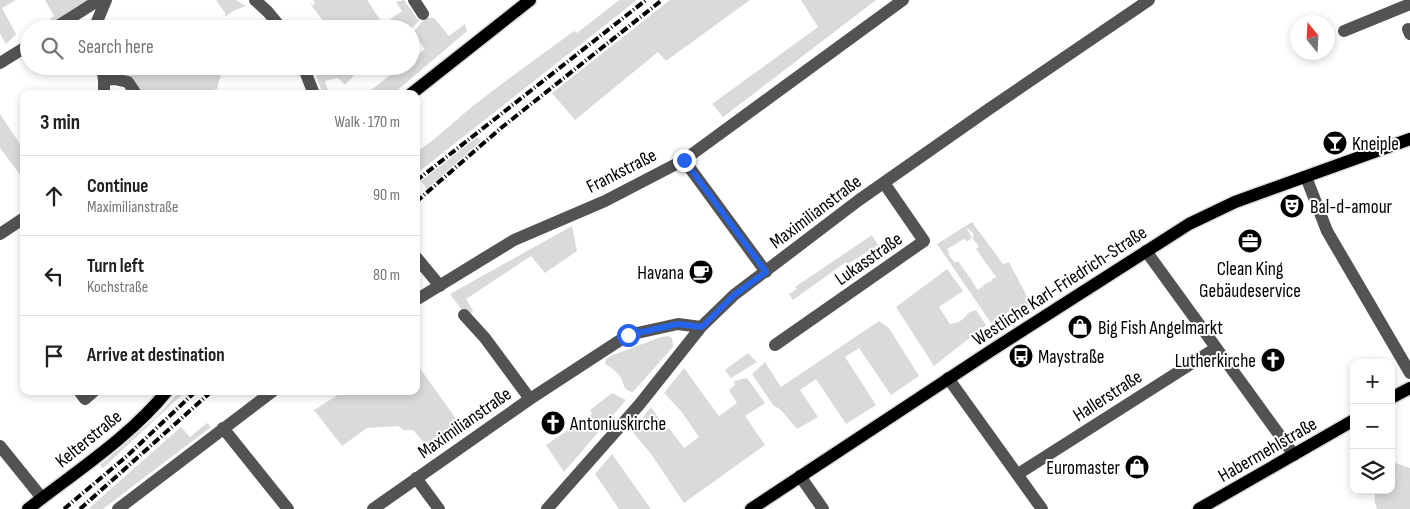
<!DOCTYPE html>
<meta charset="utf-8">
<style>
body{margin:0;font-family:"Sofia Sans Condensed",sans-serif;background:#f6f6f6;color:#202124}
.controls{position:absolute;right:15px;bottom:15px;display:grid;overflow:hidden;border-radius:10px;box-shadow:0 2px 8px #0003}
.controls button{width:45px;height:45px;display:grid;place-items:center;padding:0;border:0;border-bottom:1px solid #e0e0e0;background:#fff;color:#202124;font:25px sans-serif}
.compass{position:absolute;left:1290px;top:15px;width:45px;height:45px;border-radius:50%;background:#fff;box-shadow:0 2px 8px #0003;rotate:342deg}
.stop{position:absolute;width:15px;height:15px;margin:-11px;border:4px solid #2563eb;border-radius:50%;background:#fff}
.stop.end{background:#2563eb;border-color:#fff;box-shadow:0 1px 5px #0008}
.list{margin:0;padding:0;list-style:none}
h2{display:flex;justify-content:space-between;align-items:center;height:65px;margin:0;padding:0 20px;font-size:21px}
h2 small{font-size:16px;font-weight:400;color:#757577}
.list li{display:grid;grid-template-columns:32px 1fr auto;gap:15px;align-items:center;box-sizing:border-box;height:80px;padding:0 20px;border-top:1px solid #e0e0e0}
.list b{display:block;font-size:19px;white-space:nowrap}
.list p{margin:0;font-size:16px;white-space:nowrap;color:#757577}
.list em{font-size:16px;font-style:normal;color:#757577}
.icon{flex:none;width:28px;height:28px;fill:none;stroke:currentColor;stroke-width:2;stroke-linecap:round;stroke-linejoin:round}
.map{position:relative;flex:none;width:1410px;height:509px;overflow:hidden}
.search{position:absolute;background:#fff;box-shadow:0 2px 8px #0003;left:20px;top:20px;width:400px;height:55px;display:flex;align-items:center;gap:12px;box-sizing:border-box;padding:0 18px;border-radius:28px;color:#757577;font-size:19px}
.panel{position:absolute;background:#fff;box-shadow:0 2px 8px #0003;left:20px;top:90px;width:400px;height:305px;border-radius:10px}
.map>svg:first-child{display:block}
.green{fill:#dadada;fill-rule:evenodd}
.lines{fill:none;stroke-linecap:round;stroke-linejoin:round}
.major-casing{stroke:#dbdbdb;stroke-width:15}
.minor{stroke:#535353;stroke-width:12}
.major{stroke:#000;stroke-width:12}
.rail{stroke:#000;stroke-width:4;stroke-dasharray:8 2.5 1 2.5;stroke-linecap:butt}
.route{stroke:#2563eb;stroke-width:6}
.labels{text-anchor:middle;stroke-width:4;stroke-linejoin:round;paint-order:stroke}
.poi-label{font-size:19px;fill:#000;stroke:#fff;text-anchor:start}
.street-label{font-size:19px;fill:#000;stroke:#fff}
</style>
<div class="map">
<svg width="1410" height="509" viewBox="0 0 1410 509">
<rect width="100%" height="100%" fill="#fff"/>
<!-- green -->
<path class="green" d="M0 0H16L2 8 16 34 6 44 0 34Z
M45 0H93L53 24 50 19 54 16Z
M216 0H236L246 6 233 11 225 17V13Z
M313 0H367L383 24 402 11 396 2 404 0 419 21 411 29H405L400 22 396 24 398 29H334L331 25H326L309 2 313 5 315 3Z
M619 0H637L416 174V152C437 139 454 121 473 106 506 80 540 56 574 31L577 33Z
M670 0H750L666 61 658 52 575 120 552 93Z
M801 0H876L723 117 712 104 818 27Z
M425 18H434L449 36 465 24 467 31 393 94H366L402 66H411V60L425 49 413 33Z
M117 66H223L217 89 189 94H141L132 81 118 73Z
M338 66H363L345 85 338 78 325 81 329 94H323L316 76Z
M0 114 24 150V180L0 148Z
M477 137 481 141 427 189 421 181Z
M972 222 1003 264 1009 262 1031 304 1017 313 1014 308 991 323 937 244ZM966 227 973 233V239L979 247 976 249 996 277 991 280 992 282 990 281 982 286 983 288 981 287 978 290 973 283H972L973 282 969 276H967L968 275 964 269H962L963 268 958 261 955 263 948 254 950 253 947 249 964 239 966 240V242L972 238Z
M572 226 577 251 545 273 531 256 466 299 473 311 467 317 450 294Z
M872 235 878 245 848 264 846 262 793 300 789 294 797 289 795 287Z
M947 269 963 291 939 307 950 324C958 323 964 320 968 313L976 310 986 325 934 366 896 307Z
M879 321 889 328 919 376 891 395 859 348 845 357 876 405 846 424 816 379 800 390 818 417 797 429 781 410 773 405 752 374 765 362 781 387Z
M669 336 672 338 673 347 633 392C621 390 625 381 618 374 615 370 610 367 605 364L606 359 613 355 661 337Z
M748 353 757 362 731 378 725 370Z
M416 365 419 367 459 423 426 445 413 430H403L398 426 367 428 342 446 314 410 344 391H416Z
M684 368 719 416 737 403 729 390 735 385 734 381 747 378 765 403 745 416 765 445 684 503 651 454 632 431 651 407 666 429 669 428 684 448 699 437 681 411 664 393Z
M180 391H186L103 468 100 465 156 417Z
M612 393 626 400 564 472 546 445 592 414 590 410Z
M207 423 211 427 103 509H88L181 427 190 437Z
M612 454 651 509H619L595 474Z
M1392 462 1410 468V509H1377C1374 501 1374 498 1376 490H1391Z"/>
<g class="lines">
<defs>
<path id="major" d="M411 94 530 0
M1391 398 1410 388
M28 509C74 473 131 436 167 391
M751 509 989 352 1189 224 1235 202 1410 139
M1199 509 1354 420"/>
</defs>
<!-- major casing -->
<use href="#major" class="major-casing"/>
<!-- minor -->
<path class="minor" d="M255 0 268 12 282 29
M414 0 423 14
M53 29 99 0
M97 29 96 24 106 0
M1408 29 1410 34
M1344 31 1410 4
M0 63 29 45
M102 66 104 80V94
M303 66 314 94
M104 80 114 79 128 82 136 94
M684 160 766 272
M1306 177 1327 231 1410 373
M0 234 24 218
M1146 251 1294 455
M416 257 440 286
M416 300 514 240 605 201 684 160 903 0
M464 315 485 338 530 399
M775 345 924 241 884 183
M948 378 1042 509
M79 391 85 399 94 391
M223 428 288 509
M0 446 42 498
M1018 474 1216 348
M800 476 823 509
M416 478 439 509
M118 509 273 391
M373 509 530 399 628 335 678 324 701 327
M547 509 639 405 701 327 734 295 859 200 989 109 1149 0"/>
<!-- major -->
<use href="#major" class="major"/>
<!-- rail -->
<path class="rail" d="M416 181 646 0
M416 202 501 128 662 0
M64 509 127 456 196 391
M80 509 212 391"/>
</g>
<g class="lines">
<!-- route -->
<path class="route" d="M628 335 678 324 702 327 734 295 766 272 684 160"/>
</g>
<!-- icons -->
<defs>
<symbol id="bar-disc" viewBox="-11 -11 22 22"><circle r="9.5" fill="#000" stroke="#fff"/><path d="M-6-5H6L.8 .8V4.5H3.5V6h-7V4.5H-.8V.8Z" fill="#fff"/></symbol>
<symbol id="theatre-disc" viewBox="-11 -11 22 22"><circle r="9.5" fill="#000" stroke="#fff"/><path d="M-5-5.5Q0-4 5-5.5V0Q5 5 0 6Q-5 5-5 0ZM-3.3-2.5H-1v1.5H-3.3ZM1-2.5H3.3v1.5H1ZM-2.8 1Q0 5.5 2.8 1Z" fill="#fff"/></symbol>
<symbol id="office-disc" viewBox="-11 -11 22 22"><circle r="9.5" fill="#000" stroke="#fff"/><path d="M-6-3h4V-5.5h4V-3h4V5H-6ZM-1-4.5V-3h2v-1.5ZM-6 0V1H6V0Z" fill="#fff"/></symbol>
<symbol id="cafe-disc" viewBox="-11 -11 22 22"><circle r="9.5" fill="#000" stroke="#fff"/><path d="M-5.5-4.5H6V0H3Q3 3.5 0 3.5H-2.5Q-5.5 3.5-5.5 0ZM3-3.2v2h1.7v-2ZM-6 4.5H4V6H-6Z" fill="#fff"/></symbol>
<symbol id="shop-disc" viewBox="-11 -11 22 22"><circle r="9.5" fill="#000" stroke="#fff"/><path d="M-5-2.5h2.3a2.7 3.5 0 0 1 5.4 0H5L5.5 6h-11ZM-1.5-2.5h3a1.5 2.3 0 0 0-3 0Z" fill="#fff"/></symbol>
<symbol id="bus-disc" viewBox="-11 -11 22 22"><circle r="9.5" fill="#000" stroke="#fff"/><path d="M-5-6H5V4H4V6H2V4H-2V6H-4V4H-5ZM-3.5-4V0h7V-4ZM-3.5 1.2v1.5H-2V1.2ZM2 1.2v1.5H3.5V1.2Z" fill="#fff"/></symbol>
<symbol id="church-disc" viewBox="-11 -11 22 22"><circle r="9.5" fill="#000" stroke="#fff"/><path d="M-1.2-6h2.4v3.5h3.3v2.4h-3.3V6h-2.4V-.1h-3.3v-2.4h3.3Z" fill="#fff"/></symbol>
</defs>
<g fill-rule="evenodd">
<use href="#bar-disc" x="1321" y="129" width="28" height="28"/>
<use href="#theatre-disc" x="1278" y="192" width="28" height="28"/>
<use href="#office-disc" x="1236" y="227" width="28" height="28"/>
<use href="#cafe-disc" x="687" y="258" width="28" height="28"/>
<use href="#shop-disc" x="1066" y="313" width="28" height="28"/>
<use href="#bus-disc" x="1007" y="342" width="28" height="28"/>
<use href="#church-disc" x="1259" y="346" width="28" height="28"/>
<use href="#church-disc" x="539" y="409" width="28" height="28"/>
<use href="#shop-disc" x="1123" y="453" width="28" height="28"/>
</g>
<g class="labels">
<!-- poi labels -->
<g class="poi-label">
<text x="1352" y="150">Kneiple</text>
<text x="1310" y="213">Bal-d-amour</text>
<text x="1250" y="275" text-anchor="middle">Clean King<tspan x="1250" dy="22">Gebäudeservice</tspan></text>
<text x="684" y="279" text-anchor="end">Havana</text>
<text x="1098" y="334">Big Fish Angelmarkt</text>
<text x="1038" y="363">Maystraße</text>
<text x="1256" y="367" text-anchor="end">Lutherkirche</text>
<text x="570" y="430">Antoniuskirche</text>
<text x="1120" y="474" text-anchor="end">Euromaster</text>
</g>
<!-- street labels -->
<g class="street-label">
<text transform="translate(621 170) rotate(-27)" y="7">Frankstraße</text>
<text transform="translate(815 211) rotate(-37)" y="7">Maximilianstraße</text>
<text transform="translate(868 258) rotate(-35)" y="7">Lukasstraße</text>
<text transform="translate(1059 285) rotate(-33)" y="7">Westliche Karl-Friedrich-Straße</text>
<text transform="translate(1107 395) rotate(-33)" y="7">Hallerstraße</text>
<text transform="translate(464 422) rotate(-35)" y="7">Maximilianstraße</text>
<text transform="translate(88 438) rotate(-39)" y="7">Kelterstraße</text>
<text transform="translate(1267 449) rotate(-30)" y="7">Habermehlstraße</text>
</g>
</g>
</svg>
<div class="controls">
<button>+</button>
<button>−</button>
<button><svg class="icon" aria-label="layers" viewBox="0 0 24 24"><path d="M12 4l9 5-9 5-9-5zM3 14l9 5 9-5"/></svg></button>
</div>
<svg class="compass" viewBox="-18 -18 36 36"><path d="M0-13l5 13h-10z" fill="#e53935"/><path d="M0 13l5-13h-10z" fill="#757577"/></svg>
<div class="stop" style="left:628px;top:335px"></div>
<div class="stop end" style="left:684px;top:160px"></div>
<div class="search"><svg class="icon" aria-label="search" viewBox="0 0 24 24"><circle cx="10" cy="10" r="6"/><path d="M15 15l6 6"/></svg>Search here</div>
<section class="panel">
<h2>3 min<small>Walk · 170 m</small></h2>
<ul class="list">
<li><svg class="icon" aria-label="ahead" viewBox="0 0 24 24"><path d="M12 20V5M6 11l6-6 6 6"/></svg><div><b>Continue</b><p>Maximilianstraße</p></div><em>90 m</em></li>
<li><svg class="icon" aria-label="left" viewBox="0 0 24 24"><path d="M17 20v-9H6M10 6l-5 5 5 5"/></svg><div><b>Turn left</b><p>Kochstraße</p></div><em>80 m</em></li>
<li><svg class="icon" aria-label="arrive" viewBox="0 0 24 24"><path d="M6 21V4h12l-3 4 3 4H6"/></svg><div><b>Arrive at destination</b></div></li>
</ul>
</section>
</div>
